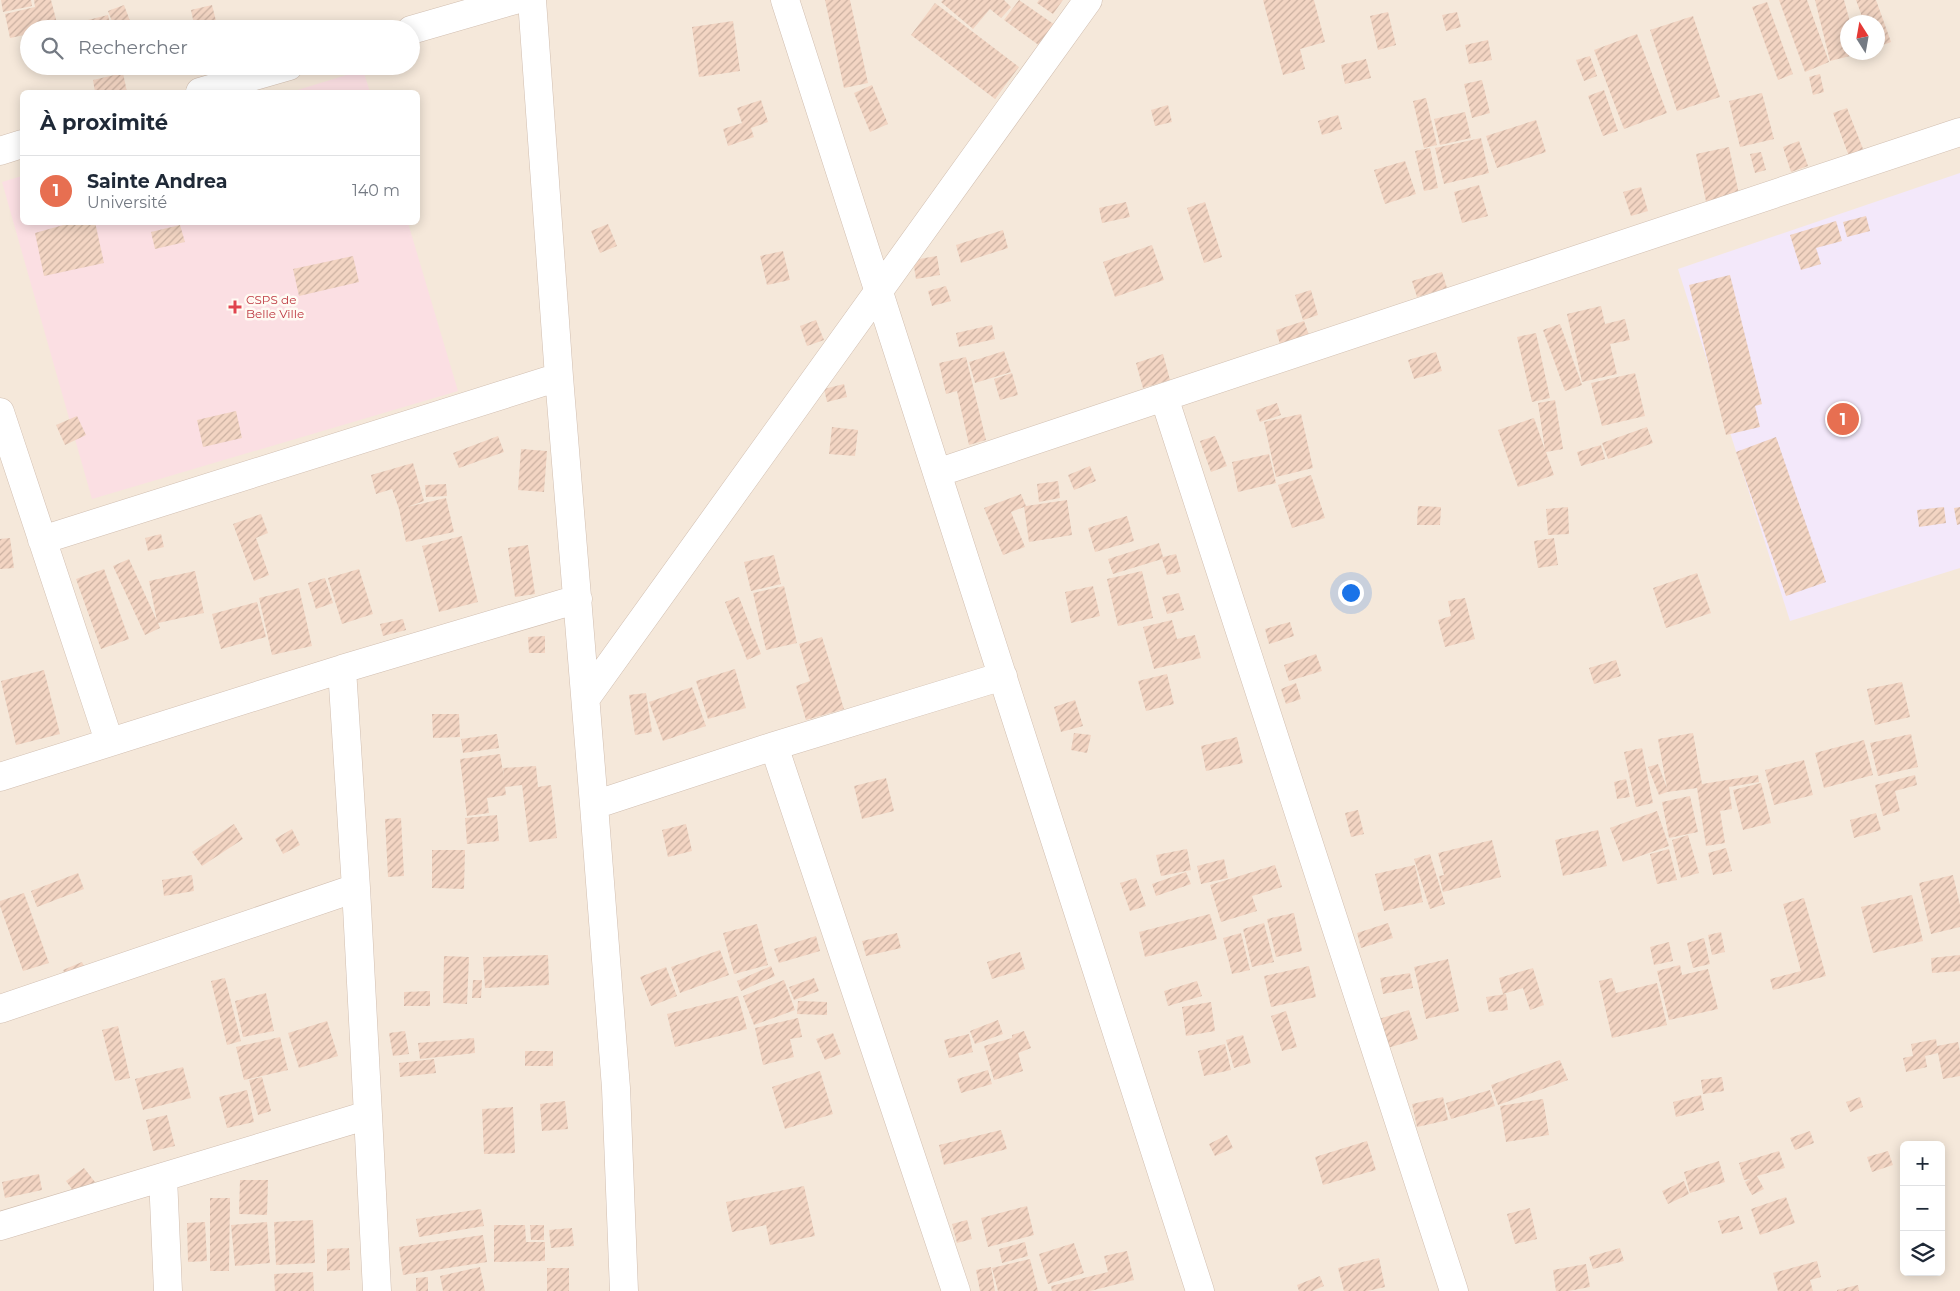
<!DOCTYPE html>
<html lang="fr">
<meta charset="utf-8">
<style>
body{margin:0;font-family:Montserrat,sans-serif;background:#f2f2f3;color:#1f2937}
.controls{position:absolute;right:15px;bottom:15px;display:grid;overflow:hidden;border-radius:8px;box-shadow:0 2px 12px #0003}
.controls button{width:45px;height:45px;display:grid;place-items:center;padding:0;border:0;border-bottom:1px solid #e0e1e3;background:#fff;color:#1f2937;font:25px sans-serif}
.compass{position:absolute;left:1840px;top:15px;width:45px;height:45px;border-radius:50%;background:#fff;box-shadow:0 2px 12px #0003;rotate:349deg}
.you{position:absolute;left:1350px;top:592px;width:18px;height:18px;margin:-12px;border:4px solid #fff;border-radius:50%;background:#1a73e8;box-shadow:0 0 0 8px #1a73e833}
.badge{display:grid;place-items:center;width:32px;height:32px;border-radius:50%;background:#e76f51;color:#fff;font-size:16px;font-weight:700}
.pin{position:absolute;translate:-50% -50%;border:2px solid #fff;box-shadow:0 1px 5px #0006}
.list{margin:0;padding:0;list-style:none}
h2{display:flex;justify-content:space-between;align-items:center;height:65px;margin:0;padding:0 20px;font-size:21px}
h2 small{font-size:16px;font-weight:400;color:#747a83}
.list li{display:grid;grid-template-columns:32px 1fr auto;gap:15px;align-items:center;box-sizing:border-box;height:70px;padding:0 20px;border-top:1px solid #e0e1e3}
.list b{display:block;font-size:19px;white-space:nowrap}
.list p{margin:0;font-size:16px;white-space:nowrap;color:#747a83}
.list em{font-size:16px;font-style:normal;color:#747a83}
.icon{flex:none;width:28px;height:28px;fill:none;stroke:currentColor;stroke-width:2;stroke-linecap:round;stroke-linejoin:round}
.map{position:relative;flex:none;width:1960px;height:1291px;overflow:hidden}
.search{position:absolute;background:#fff;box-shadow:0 2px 12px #0003;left:20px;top:20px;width:400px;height:55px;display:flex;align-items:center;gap:12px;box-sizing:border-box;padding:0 18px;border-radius:28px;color:#747a83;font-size:19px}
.panel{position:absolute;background:#fff;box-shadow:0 2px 12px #0003;left:20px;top:90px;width:400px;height:135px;border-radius:8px}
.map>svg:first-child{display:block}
.residential{fill:#f5e8da;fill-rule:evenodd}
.education{fill:#f3e8fa}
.medical{fill:#fbdfe3}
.building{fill:url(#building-hatch)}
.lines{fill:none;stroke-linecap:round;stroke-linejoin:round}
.minor-casing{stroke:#d1beb0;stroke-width:29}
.minor{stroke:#fff;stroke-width:28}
.health-dot{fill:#e0444e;stroke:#fffaf3;stroke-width:2}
.labels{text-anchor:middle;stroke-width:5;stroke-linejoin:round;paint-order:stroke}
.health-label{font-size:12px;fill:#be3a42;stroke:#fffaf3;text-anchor:start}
</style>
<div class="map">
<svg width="1960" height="1291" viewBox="0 0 1960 1291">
<defs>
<pattern id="building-hatch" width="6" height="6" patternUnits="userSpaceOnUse" patternTransform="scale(1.25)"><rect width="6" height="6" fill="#f3d5c3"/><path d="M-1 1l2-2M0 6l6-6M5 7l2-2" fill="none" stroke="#cab0a1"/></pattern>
</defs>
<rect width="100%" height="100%" fill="#fdf6ec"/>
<!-- residential -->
<path class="residential" d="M0 0H1960V1291H0ZM1848 22H1878V52H1848ZM29 29H411V66H29ZM22 92H418V222H22ZM1904 1145H1941V1272H1904Z"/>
<!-- education -->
<path class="education" d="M1960 173V568L1790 621 1678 269Z"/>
<!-- medical -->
<path class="medical" d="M363 70 370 92H291Z
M22 176V222L408 223 458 391 92 499 2 182Z"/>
<!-- building -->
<path class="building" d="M1 0H31L32 6 3 12Z
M34 0H51L58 27 29 29V34L10 38 5 14 35 7Z
M825 0H850L868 83 844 88Z
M943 0H1004L1011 7 1001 18 990 9 973 29 941 2Z
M1019 0 1055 25 1040 46 1004 20Z
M1039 0H1063L1053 14 1037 3Z
M1263 0H1314L1325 42 1300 49 1305 69 1283 75Z
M1779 0H1807L1829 62 1805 72Z
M1815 0H1844L1850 22H1848V52H1858V54L1830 61Z
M1856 0H1876L1891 42 1878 47V22H1864Z
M1767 2 1793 74 1778 80 1752 7Z
M935 3 1019 67 995 99 911 35Z
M124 5 133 29H115L108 11Z
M212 5 218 29H195L191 10Z
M1388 12 1396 45 1378 50 1370 16Z
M1457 12 1461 27 1446 31 1442 15Z
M108 15 111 29H81L80 22Z
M1693 16 1720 97 1677 111 1650 30Z
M733 21 740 71 699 77 692 27Z
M1637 34 1667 113 1624 129 1594 50Z
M1488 40 1492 60 1469 64 1465 45Z
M1590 56 1597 76 1584 81 1576 60Z
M1366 59 1371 78 1345 84 1341 65Z
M123 73 127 92H95L93 80Z
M1820 74 1824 92 1813 95 1809 77Z
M1482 80 1490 113 1472 118 1464 84Z
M872 85 888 124 870 132 854 93Z
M1604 90 1618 131 1603 136 1588 96Z
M1762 93 1774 139 1740 147 1729 101Z
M1426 98 1437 145 1424 148 1413 101Z
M761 100 768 122 751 128 754 137 728 146 723 129 742 123 737 108Z
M1168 105 1172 122 1155 126 1151 110Z
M1847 108 1865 154 1850 159 1833 113Z
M1465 112 1471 138 1440 145 1434 119Z
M1338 115 1342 129 1322 135 1318 121Z
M1536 120 1546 152 1497 168 1486 136Z
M1481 138 1489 173 1444 184 1435 148Z
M1799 141 1808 166 1791 172 1783 147Z
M1729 147 1740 199 1707 206 1696 154Z
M1430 148 1438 188 1424 191 1415 151Z
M1761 152 1766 170 1755 173 1750 154Z
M1405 161 1416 194 1385 204 1374 170Z
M1479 185 1488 216 1462 223 1454 192Z
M1641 187 1648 211 1631 216 1623 192Z
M1126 202 1130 217 1102 223 1099 208Z
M1205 202 1222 257 1204 263 1187 208Z
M1866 216 1870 231 1847 237 1843 222Z
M1836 221 1842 241 1816 248 1821 264 1801 270 1790 235Z
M74 222H95L104 263 44 276 35 233Z
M608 224 617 246 600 253 591 231Z
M180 225 185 242 155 249 151 232Z
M1003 230 1008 248 961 263 956 245Z
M1152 245 1164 280 1115 297 1103 262Z
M783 251 790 280 767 285 760 256Z
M353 256 359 282 299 296 293 269Z
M937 256 940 275 916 279 913 260Z
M1442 272 1447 288 1417 297 1412 281Z
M1730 275 1762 404 1755 406 1760 427 1726 435 1689 285Z
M946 286 951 301 932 306 928 291Z
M1311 290 1318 315 1303 320 1295 295Z
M1601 306 1605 324 1625 319 1630 340 1610 344 1617 374 1582 382 1567 314Z
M816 320 824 340 807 346 800 326Z
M1304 321 1309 335 1280 344 1276 330Z
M1560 324 1582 385 1565 391 1543 330Z
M992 325 995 339 959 347 956 333Z
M1536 333 1550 398 1532 402 1517 337Z
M1004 351 1011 372 975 383 969 362Z
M1436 352 1442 371 1414 379 1408 360Z
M1163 354 1170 380 1143 388 1136 363Z
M966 357 986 440 969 445 957 391 946 394 939 363Z
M1012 373 1018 395 1000 400 994 379Z
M1635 373 1645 416 1602 426 1591 383Z
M844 384 847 397 827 402 824 389Z
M1555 400 1563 449 1546 452 1554 475 1518 487 1498 430 1534 418 1545 450 1538 403Z
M1277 403 1281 415 1260 422 1256 410Z
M236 411 242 438 203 447 197 420Z
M1301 414 1313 468 1276 477 1264 422Z
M77 416 86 435 65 445 56 425Z
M832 427 858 430 855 456 829 454Z
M1647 427 1653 443 1608 459 1602 443Z
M498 436 504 452 459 468 453 453Z
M1215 436 1227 466 1211 472 1200 441Z
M1776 437 1826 582 1786 596 1736 452Z
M1601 445 1605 459 1581 466 1577 452Z
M521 449 547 451 544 492 518 490Z
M1269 454 1276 483 1238 492 1232 462Z
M413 463 424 501 407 507 446 498 454 532 406 542 399 509 392 489 376 494 371 475Z
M1090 466 1096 481 1074 490 1068 475Z
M1311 475 1325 518 1292 528 1278 485Z
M1058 481 1060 498 1039 502 1037 484Z
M446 484 447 496 426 497 425 485Z
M1021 494 1026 506 1067 500 1072 535 1029 542 1024 507 1011 512 1025 547 1003 555 984 508Z
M1418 506 1441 507 1440 525H1417Z
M1568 507 1569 534 1548 535 1546 509Z
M1944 507 1946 523 1919 527 1917 510Z
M1960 507V524L1957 525 1954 508Z
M261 514 268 533 256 538 269 575 254 581 233 524Z
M1127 516 1134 541 1095 552 1088 528Z
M161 534 164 547 148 551 145 538Z
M462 536 478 602 439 612 422 546Z
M10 538 14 568 0 569V539Z
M1554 538 1558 565 1538 568 1534 541Z
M1159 543 1163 557 1176 554 1181 572 1167 575 1162 559 1113 574 1108 559Z
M528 545 535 594 515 597 508 548Z
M774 555 781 584 751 591 744 562Z
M129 559 157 621 149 581 195 571 204 613 158 623 160 628 145 635 113 566Z
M104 569 129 639 101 649 76 579Z
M359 569 373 614 342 624 328 578Z
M1142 571 1153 618 1118 626 1107 579Z
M1697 573 1711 613 1666 628 1653 588Z
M325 578 333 603 316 609 308 583Z
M784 586 797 643 766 650 753 593Z
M1093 586 1100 616 1071 623 1065 592Z
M299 588 312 646 272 655 259 598Z
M1179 593 1184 610 1167 614 1162 597Z
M739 597 761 654 747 660 725 602Z
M1465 598 1475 639 1445 647 1438 620 1451 616 1448 601Z
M257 602 266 637 221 649 212 614Z
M403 619 406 630 383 636 380 624Z
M1172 620 1177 639 1195 635 1201 658 1154 669 1143 627Z
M1290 622 1294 636 1269 644 1265 629Z
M545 636V653H529L528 637Z
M822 637 844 709 806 720 796 686 810 681 799 644Z
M1316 654 1322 671 1289 681 1284 665Z
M1616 660 1621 676 1594 684 1589 668Z
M735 669 746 708 708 719 696 681Z
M44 670 60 734 16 745 1 681Z
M1167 674 1174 704 1146 711 1138 681Z
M1902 682 1910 717 1875 725 1867 689Z
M1296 683 1301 699 1286 704 1281 689Z
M692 687 706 726 663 741 649 702Z
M646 693 652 732 635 735 629 695Z
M1075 700 1083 726 1061 732 1054 707Z
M432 714H459L460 737 433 738Z
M1074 733 1091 735 1087 753 1071 750Z
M1693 733 1702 784 1758 775 1759 782 1729 787 1732 809 1720 811 1725 843 1706 846 1697 788 1667 792 1659 795 1648 767 1658 764 1667 788 1658 739Z
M497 734 499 748 463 753 461 739Z
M1911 734 1918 767 1878 776 1870 743Z
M1237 737 1243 763 1206 771 1201 746Z
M1864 740 1873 775 1824 788 1815 753Z
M1642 748 1653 803 1636 807 1624 752Z
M500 754 504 777 503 768 536 766 538 787 551 785 557 838 529 842 522 785 505 787 506 795 487 798 489 813 467 816 460 759Z
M1804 760 1813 795 1774 805 1765 770Z
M1915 775 1917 785 1895 791 1900 811 1883 816 1875 785Z
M886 778 894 811 862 819 854 786Z
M1626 779 1630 797 1617 799 1614 782Z
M1761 783 1771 823 1743 830 1733 790Z
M1690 796 1698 832 1669 838 1662 802Z
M1358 810 1364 834 1351 837 1345 813Z
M1657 811 1669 846 1623 862 1610 828Z
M1876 813 1881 830 1854 838 1850 820Z
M497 815 499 841 467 844 465 818Z
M401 818 404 876 388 877 385 819Z
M234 824 243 839 202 866 192 852Z
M686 824 692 851 668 857 662 830Z
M292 829 300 845 283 854 275 839Z
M1598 830 1607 866 1563 876 1555 840Z
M1688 835 1699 873 1681 878 1672 840Z
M1492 840 1501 877 1443 892 1439 876 1444 875 1438 853Z
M1726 848 1732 871 1713 875 1708 853Z
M1187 849 1191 870 1161 876 1156 855Z
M1669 849 1677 880 1657 884 1650 854Z
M432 850H465L464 889 432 888Z
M1430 854 1445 904 1430 909 1414 859Z
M1224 859 1228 878 1201 884 1197 866Z
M1275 865 1282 887 1252 896 1257 911 1221 922 1210 885Z
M1415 865 1423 902 1384 911 1375 874Z
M1186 872 1191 884 1156 896 1152 884Z
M78 873 84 889 37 907 31 891Z
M192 875 194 891 164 896 162 880Z
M1953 875 1960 905V927L1931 934 1919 883Z
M1136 878 1146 906 1130 911 1120 883Z
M24 893 49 963 23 971 0 906V901Z
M1912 895 1923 941 1873 953 1861 907Z
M1804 898 1826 976 1773 990 1770 979 1801 971 1783 904Z
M1294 913 1302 951 1276 957 1267 919Z
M1210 914 1217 939 1145 957 1139 932Z
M1264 923 1274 962 1252 967 1243 929Z
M1388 923 1393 938 1361 948 1357 933Z
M757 924 768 965 734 974 723 933Z
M1721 932 1725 952 1712 955 1708 935Z
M897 933 901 948 866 956 862 941Z
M1241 933 1250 970 1232 974 1223 938Z
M816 936 820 951 779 963 774 949Z
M1704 938 1710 964 1693 968 1687 943Z
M1669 942 1673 961 1654 965 1650 947Z
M720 950 729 975 680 993 671 967Z
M1020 952 1025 969 992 979 987 962Z
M548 955 549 985 485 988 483 957Z
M1960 955V971L1932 973 1931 958Z
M444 956 469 957 467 1004 443 1003Z
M1448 959 1459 1011 1426 1019 1414 967Z
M82 962 91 980 73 989 63 970Z
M1680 965 1682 975 1708 969 1718 1009 1669 1020 1657 971Z
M771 966 775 976 741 991 737 981Z
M1309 966 1316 997 1271 1007 1264 976Z
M666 967 677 996 651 1006 640 977Z
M1533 968 1544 1005 1530 1010 1523 988 1503 994 1499 978Z
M1410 973 1413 988 1383 994 1380 978Z
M225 978 241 1041 227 1045 211 981Z
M814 978 819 991 794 1000 789 987Z
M1612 978 1616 993 1657 983 1667 1025 1612 1038 1599 981Z
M473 980H482L481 998H472Z
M784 980 795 1010 754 1025 743 996Z
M1197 981 1202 996 1168 1006 1164 991Z
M430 991V1006H404V992Z
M266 993 274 1031 243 1037 235 1001Z
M1506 994 1508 1010 1489 1012 1486 997Z
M738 996 747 1029 675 1047 667 1014Z
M798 1001 827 1002V1015L797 1014Z
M1211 1002 1215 1031 1186 1036 1182 1007Z
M1409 1010 1418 1039 1374 1052 1365 1023Z
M1286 1011 1297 1047 1282 1051 1271 1016Z
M798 1018 802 1037 790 1039 794 1057 763 1065 755 1028Z
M998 1020 1003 1034 975 1044 970 1031Z
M327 1021 338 1056 299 1068 288 1033Z
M118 1026 130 1078 115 1081 102 1030Z
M405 1031 409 1054 393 1056 389 1033Z
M1024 1031 1031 1048 1018 1053 1023 1071 994 1080 984 1046 1012 1038V1035Z
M833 1033 841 1054 825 1060 816 1039Z
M969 1034 973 1052 949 1058 944 1040Z
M1243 1035 1251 1063 1234 1068 1226 1040Z
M280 1037 288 1070 244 1080 236 1047Z
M474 1038 475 1053 420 1059 418 1043Z
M1936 1039 1937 1046 1958 1042 1960 1052V1076L1943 1079 1938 1053 1925 1056 1927 1067 1906 1072 1903 1058 1913 1056 1911 1044Z
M1225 1044 1231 1070 1204 1076 1198 1051Z
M525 1051H553V1066H525Z
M434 1059 436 1073 400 1077 399 1063Z
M1560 1060 1568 1080 1498 1105 1491 1085Z
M183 1067 191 1098 143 1110 135 1079Z
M988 1070 992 1084 961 1093 957 1079Z
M820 1071 833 1114 785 1129 772 1087Z
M262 1077 271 1111 258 1115 249 1080Z
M1722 1077 1724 1091 1703 1094 1701 1080Z
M247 1090 254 1122 227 1128 219 1097Z
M1490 1090 1495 1106 1451 1119 1446 1103Z
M1701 1095 1704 1110 1676 1117 1673 1102Z
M1443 1097 1448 1120 1417 1127 1412 1104Z
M1860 1097 1863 1107 1850 1112 1846 1102Z
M1543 1099 1549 1135 1506 1142 1500 1106Z
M565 1101 568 1129 542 1131 540 1104Z
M513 1107 515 1153 484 1154 482 1109Z
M167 1115 175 1146 153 1151 146 1120Z
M1001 1130 1007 1149 944 1165 939 1145Z
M1810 1131 1814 1143 1795 1150 1790 1138Z
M1227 1135 1233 1148 1215 1156 1209 1144Z
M1367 1141 1376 1170 1323 1185 1315 1157Z
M1779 1151 1785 1168 1757 1176 1764 1189 1752 1195 1745 1182 1750 1179 1744 1180 1739 1163Z
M1888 1151 1893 1165 1872 1172 1867 1157Z
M1719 1161 1725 1182 1690 1193 1684 1172Z
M84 1168 95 1182 77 1196 66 1181Z
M39 1174 42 1190 5 1198 2 1182Z
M240 1180H268L267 1215 239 1214Z
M1684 1181 1689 1194 1668 1204 1662 1191Z
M804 1186 815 1236 770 1245 766 1225 732 1232 726 1202Z
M1786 1197 1795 1223 1760 1235 1751 1209Z
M210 1198H230L229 1271H210Z
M1027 1206 1034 1235 988 1247 981 1218Z
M1530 1208 1537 1239 1515 1244 1507 1214Z
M481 1209 484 1226 419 1237 416 1219Z
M1739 1216 1743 1229 1722 1234 1718 1221Z
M313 1220 315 1263 276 1265 274 1222Z
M967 1220 972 1239 957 1243 952 1224Z
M205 1222 207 1261 188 1262 187 1223Z
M267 1222 270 1263 235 1266 231 1225Z
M494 1225H525L526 1242H545V1261L494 1262Z
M530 1225H544V1240H531Z
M572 1228 574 1246 551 1248 549 1230Z
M483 1235 487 1262 403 1275 399 1247Z
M1025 1242 1028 1256 1002 1263 999 1249Z
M1074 1243 1084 1273 1048 1284 1039 1254Z
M349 1248 350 1270 327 1271V1249Z
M1620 1248 1624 1261 1593 1269 1589 1257Z
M1127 1251 1134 1280 1090 1291H1052L1051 1286 1108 1272 1104 1256Z
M1379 1258 1385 1287 1367 1291H1344L1338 1268Z
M1030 1259 1038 1291H998L992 1268Z
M1817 1261 1821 1277 1810 1280 1813 1291H1778L1773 1273Z
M1586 1264 1590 1287 1568 1291H1556L1553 1270Z
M480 1267 485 1291H443L440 1276Z
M991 1267 995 1291H980L976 1270Z
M547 1268H569V1291H547Z
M313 1272 314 1291H275L274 1274Z
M1320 1276 1324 1286 1312 1291H1299L1297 1285Z
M428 1277V1291H416V1278Z
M1858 1285 1859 1291H1837V1290Z"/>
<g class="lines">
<defs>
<path id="minor" d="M785 0 1200 1291
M411 30 515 0
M200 92 289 66
M0 151 22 144
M559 377 594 805 774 746 1003 676
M1164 397 1960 132
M0 412 109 741
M937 473 1164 397 1454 1291
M42 540 559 377 532 0
M586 698 1088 0
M774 746 956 1291
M0 777 342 669
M594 805 616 1088 624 1291
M0 1009 356 888 342 669 578 599
M368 1115 377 1291
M0 1226 163 1177
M168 1291 163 1177 368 1115 356 888"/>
</defs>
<!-- minor casing -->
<use href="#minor" class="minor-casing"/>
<!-- minor -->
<use href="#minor" class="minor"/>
</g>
<!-- markers -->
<path class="health-dot" d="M232.5 299.5h5v5h5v5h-5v5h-5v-5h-5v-5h5z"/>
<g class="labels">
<!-- health labels -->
<g class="health-label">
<text x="246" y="304">CSPS de<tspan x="246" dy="14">Belle Ville</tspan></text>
</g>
</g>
</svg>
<div class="controls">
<button>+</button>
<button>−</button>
<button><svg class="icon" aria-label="layers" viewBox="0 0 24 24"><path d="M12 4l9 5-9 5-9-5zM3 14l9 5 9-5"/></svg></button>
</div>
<svg class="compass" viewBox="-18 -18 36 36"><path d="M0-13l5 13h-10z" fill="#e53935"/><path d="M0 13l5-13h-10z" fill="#747a83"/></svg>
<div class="you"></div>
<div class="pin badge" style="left:1843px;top:419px">1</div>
<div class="search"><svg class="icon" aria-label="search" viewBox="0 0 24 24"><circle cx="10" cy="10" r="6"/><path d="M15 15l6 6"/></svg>Rechercher</div>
<section class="panel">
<h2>À proximité<small></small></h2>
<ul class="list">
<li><span class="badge">1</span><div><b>Sainte Andrea</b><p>Université</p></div><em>140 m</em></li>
</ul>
</section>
</div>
